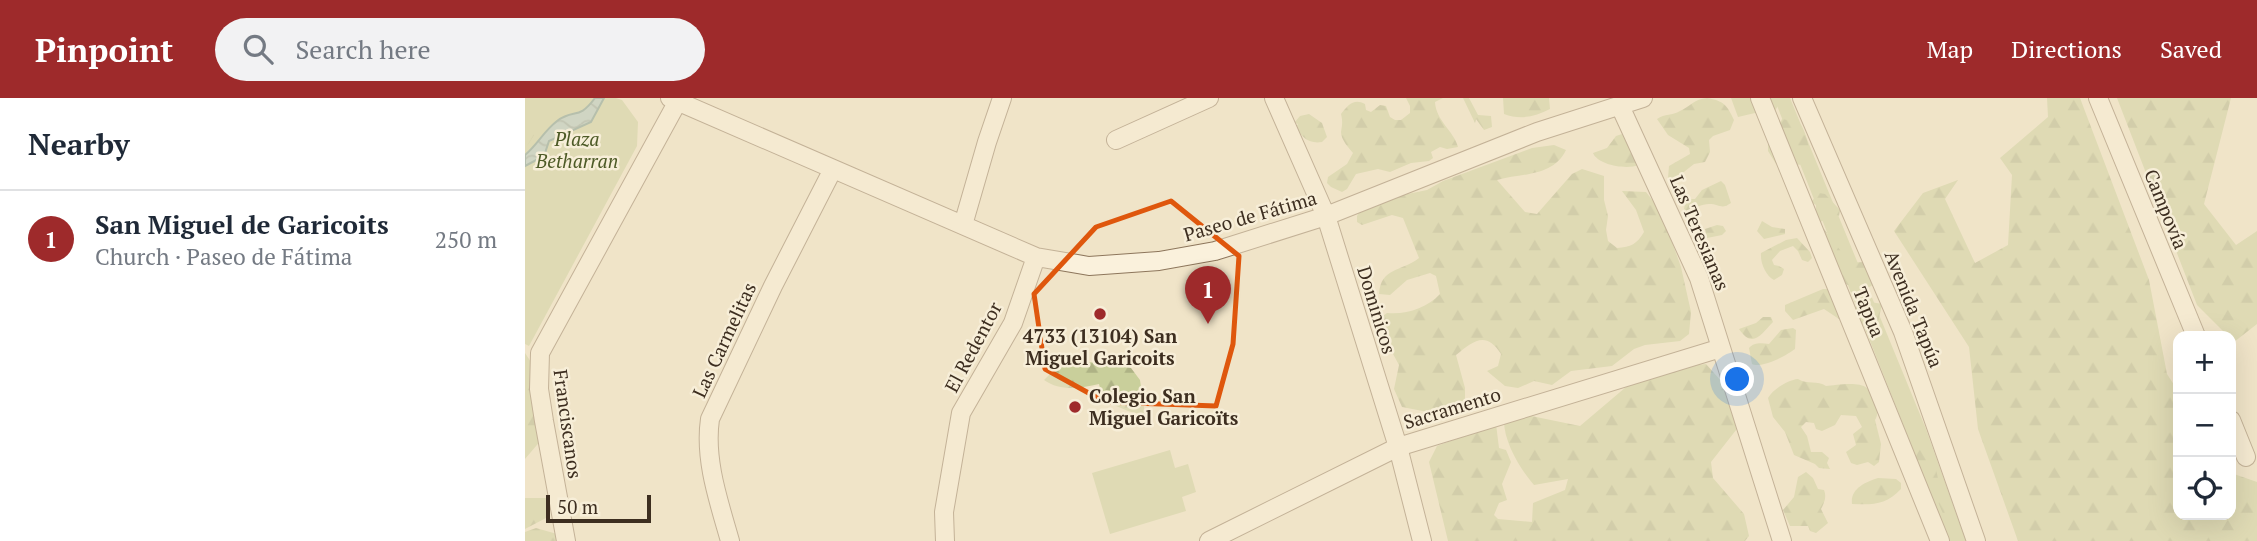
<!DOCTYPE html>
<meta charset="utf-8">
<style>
body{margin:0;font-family:"PT Serif",serif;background:#f2f2f3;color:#1f2937}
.controls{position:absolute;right:21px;bottom:21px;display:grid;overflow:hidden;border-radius:14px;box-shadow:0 7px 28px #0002}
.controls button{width:63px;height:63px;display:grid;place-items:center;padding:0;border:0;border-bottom:2px solid #e0e1e3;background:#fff;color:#1f2937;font:35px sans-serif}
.scale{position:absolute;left:21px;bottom:18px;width:105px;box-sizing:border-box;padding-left:7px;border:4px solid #3d2e20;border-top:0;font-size:19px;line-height:24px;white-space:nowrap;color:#3d2e20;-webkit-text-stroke:5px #f7eed8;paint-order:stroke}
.you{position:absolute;left:1213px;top:282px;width:24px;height:24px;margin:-18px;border:5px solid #fff;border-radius:50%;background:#1a73e8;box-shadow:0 0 0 10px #1a73e833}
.badge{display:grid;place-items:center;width:46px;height:46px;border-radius:50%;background:#9e2a2b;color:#fff;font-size:23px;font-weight:700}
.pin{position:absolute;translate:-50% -58px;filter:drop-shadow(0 2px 4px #0008)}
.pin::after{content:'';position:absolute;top:37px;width:24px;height:21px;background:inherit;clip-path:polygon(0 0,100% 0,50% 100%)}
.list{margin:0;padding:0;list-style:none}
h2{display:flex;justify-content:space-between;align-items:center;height:91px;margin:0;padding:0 28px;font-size:30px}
h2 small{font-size:23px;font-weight:400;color:#747a83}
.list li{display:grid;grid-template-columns:46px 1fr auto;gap:21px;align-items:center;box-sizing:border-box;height:98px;padding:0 28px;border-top:2px solid #e0e1e3}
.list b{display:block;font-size:26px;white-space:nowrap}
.list p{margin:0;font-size:23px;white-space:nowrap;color:#747a83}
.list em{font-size:23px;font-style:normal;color:#747a83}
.icon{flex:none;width:38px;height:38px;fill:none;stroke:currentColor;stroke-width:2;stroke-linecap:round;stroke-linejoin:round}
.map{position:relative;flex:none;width:1732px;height:443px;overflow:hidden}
header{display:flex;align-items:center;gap:42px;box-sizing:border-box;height:98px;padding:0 35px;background:#9e2a2b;color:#fff}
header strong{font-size:33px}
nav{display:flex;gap:38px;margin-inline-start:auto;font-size:24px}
.search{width:490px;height:63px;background:#f2f2f3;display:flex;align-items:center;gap:18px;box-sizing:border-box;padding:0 24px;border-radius:38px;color:#747a83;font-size:26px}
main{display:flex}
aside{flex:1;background:#fff}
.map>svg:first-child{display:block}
.green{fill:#c9cf9b}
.forest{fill:url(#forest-firs)}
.water{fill:url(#water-waves);stroke:#6f938a;stroke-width:2}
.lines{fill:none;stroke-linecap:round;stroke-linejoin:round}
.minor-casing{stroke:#8d765c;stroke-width:20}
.minor{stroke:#faf1dc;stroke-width:18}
.marked{fill:none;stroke:#df570d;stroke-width:5;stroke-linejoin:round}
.poi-dot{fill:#9e2a2b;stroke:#f7eed8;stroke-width:2.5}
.labels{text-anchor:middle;stroke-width:5;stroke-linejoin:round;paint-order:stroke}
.park-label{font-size:19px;font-style:italic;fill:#4d5a26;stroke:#f7eed8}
.street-label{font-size:19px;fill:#3d2e20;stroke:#f7eed8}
.poi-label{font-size:19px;font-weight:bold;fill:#3d2e20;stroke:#f7eed8}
</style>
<header>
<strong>Pinpoint</strong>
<div class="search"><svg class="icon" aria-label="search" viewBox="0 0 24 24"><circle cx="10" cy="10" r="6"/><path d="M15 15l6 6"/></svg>Search here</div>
<nav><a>Map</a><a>Directions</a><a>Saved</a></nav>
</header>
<main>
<aside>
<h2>Nearby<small></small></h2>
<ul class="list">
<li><span class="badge">1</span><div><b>San Miguel de Garicoits</b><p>Church · Paseo de Fátima</p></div><em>250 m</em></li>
</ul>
</aside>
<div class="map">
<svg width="1732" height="443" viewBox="0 0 1732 443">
<defs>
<pattern id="forest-firs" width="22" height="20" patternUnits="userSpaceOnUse" patternTransform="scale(1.75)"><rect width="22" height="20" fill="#c9cf9b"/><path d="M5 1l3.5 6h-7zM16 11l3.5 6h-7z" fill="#aeb285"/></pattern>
<pattern id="water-waves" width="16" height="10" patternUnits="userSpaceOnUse" patternTransform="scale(1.75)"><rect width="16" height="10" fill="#a9c4bc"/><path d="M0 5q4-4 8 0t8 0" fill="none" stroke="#8ba098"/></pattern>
</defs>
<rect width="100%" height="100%" fill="#f0e4c8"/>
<!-- green -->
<path class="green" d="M0 0H91L97 2 113 24 112 48 4 248 0 246Z
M1249 0H1265L1401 331 1441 443H1424Z
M645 352 650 370 663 366 671 394 657 399 661 413 585 436 567 375Z"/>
<!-- forest -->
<path class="forest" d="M881 0H918L910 4C911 23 929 33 933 49L922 51 915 49 906 54 908 60 904 63 886 65 865 74 853 71 831 76 822 91 817 94 806 89 802 85 803 79 822 66 828 55C824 50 816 42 816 34 817 27 818 24 816 16 823 7 829 0 840 6L841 12 846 14 855 7 861 8 865 19 870 22H876L885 15V8Z
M938 0H944L953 17 966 18 967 29 959 32 951 21 950 25Z
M978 0H1024L1025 11C1010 19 995 22 979 16Z
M1182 0C1199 3 1202 7 1209 22L1205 32 1188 38 1184 42 1185 54 1180 64 1169 66 1150 81 1153 92H1147L1143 80 1144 68 1165 56 1164 50 1143 37 1132 21C1140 15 1147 18 1155 13 1166 8 1169 1 1182 0Z
M1206 0H1258L1246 19 1241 21 1230 15 1213 19Z
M1522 0H1555L1624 182 1642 276 1653 293V417H1706V371L1709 376 1732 384V443H1493L1453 331 1444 249 1369 133 1398 95 1433 82 1420 101 1450 165 1483 147 1487 77 1475 60 1523 19Z
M1592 0H1706L1679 106 1711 147 1732 133V226L1709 244 1672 207Z
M0 12 15 28 0 51Z
M784 16 797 25 802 39 797 44C784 46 777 40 771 29L773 26 769 25 775 18Z
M1257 21 1274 24C1283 36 1282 49 1288 62L1285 67 1251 66 1243 53V41L1252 33Z
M1097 36 1114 67C1101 72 1073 67 1068 55L1082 50 1091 38Z
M1029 47 1041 52C1028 79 997 75 972 82L1000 114 1012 116 1047 76 1057 71 1079 78V102L1083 118 1081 132 1083 143 1092 150C1106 149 1112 146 1119 134L1111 112 1097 93 1121 94 1136 113 1156 169 1166 214 1164 236 1155 243 1120 247 1109 251 1087 268 1046 273 1027 287 1009 283 993 290 980 288 962 273 973 268 976 256C961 232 948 243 931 257L940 290V301L927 313 908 315 877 309 869 291 874 267 861 243 860 224 855 220 862 215C881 217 902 210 915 196L911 178 905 175 882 182 865 197 854 196C856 169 876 174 894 160L878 120 867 117 837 127 832 124V118L835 113 873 98 902 92 918 83 1007 50Z
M1196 83 1200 87 1206 105C1196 112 1195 106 1184 106 1177 106 1169 110 1161 113L1159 111 1160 105 1164 101H1170L1177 92Z
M1294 95 1300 96 1315 112 1314 118 1291 125V107L1286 104Z
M1237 123 1247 129 1260 131V136L1239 141 1232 133Z
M1192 127 1198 128 1201 133 1197 137 1182 140 1180 131Z
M1299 131 1315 152 1320 165 1339 164 1349 186C1335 197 1326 187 1311 182L1295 133Z
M1272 140 1285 154 1287 160 1283 164 1277 162 1273 153 1268 148 1255 153 1247 162 1249 167 1254 168 1259 171 1257 177 1249 182C1241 178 1235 165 1236 155L1261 142Z
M1298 191H1316L1325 212 1340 203 1357 206 1352 229C1333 235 1342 214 1314 221L1299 211 1268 222 1260 213V207Z
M1238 219H1246L1248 224C1237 235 1228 252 1214 231L1231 225Z
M1268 230 1271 232 1270 251C1261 258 1236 271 1227 266L1224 250C1229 244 1237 245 1244 246L1256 232Z
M0 255 10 270 17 341 0 361Z
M557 264 586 265 606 270 615 282 620 316C604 317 593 306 578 304L574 286C556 290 536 294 519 282L534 267 542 268Z
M1181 266 1197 284 1215 327 1186 364 1188 380 1219 416 1224 438 1220 443H923L904 364 912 348 971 326 974 350 981 352 986 364 977 386 982 402 974 405 969 417 973 421 1007 424 1008 405 1040 392 1043 381 1009 387C995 371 979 344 979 323L987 314 1055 328 1101 289 1158 269Z
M1273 281C1282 287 1293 282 1301 288 1311 287 1334 283 1342 290 1345 293 1346 297 1348 300 1353 308 1354 315 1350 322L1356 346 1354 364 1349 368 1343 364 1332 367 1326 365 1321 354 1331 347 1328 336 1337 329 1331 318 1316 317 1310 327 1297 333 1291 331 1289 325 1281 324 1276 329 1282 338 1286 354H1297L1304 360 1302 365 1305 371 1294 370 1290 366 1269 357 1260 334 1248 319 1243 300C1248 291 1263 282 1273 281Z
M1391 341 1403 344 1408 356 1422 425 1407 390 1379 367 1386 344Z
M1281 374 1288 380 1293 391 1299 392C1302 399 1299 405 1296 411L1303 425 1291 435 1285 433 1283 428H1265L1258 412 1269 399 1273 379Z
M1353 380 1371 381 1376 385V391C1361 407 1348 407 1327 406 1325 391 1340 384 1353 380Z
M0 400H24L21 420 0 431Z
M11 430 32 436 34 443H0V434Z"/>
<!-- water -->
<path class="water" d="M70 0H79L66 24 24 43 19 58 0 68V57C12 47 19 33 32 23 50 10 53 23 70 0Z"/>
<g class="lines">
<defs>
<path id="minor" d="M145 0 511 159 564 168 634 163 690 153 801 118 1012 34 1118 0
M749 0 801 118 873 349 897 443
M1235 0 1415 443
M1277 0 1378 234 1451 443
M1573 0 1671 238
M1095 8 1174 180 1257 443
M591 42 684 0
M438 127 462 44 477 0
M1706 322 1721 359
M41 443 19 323 14 291 15 255 153 3
M205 443C194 404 179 362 185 321L248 188 308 71
M420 443 419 414 436 315 488 225 511 159
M684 443 873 349 1196 250"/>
</defs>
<!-- minor casing -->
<use href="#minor" class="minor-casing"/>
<!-- minor -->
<use href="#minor" class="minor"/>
</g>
<!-- marked area -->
<path d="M0 0H1732V443H0ZM646 103 714 158 708 246 691 308 580 304 520 271 509 196 571 129Z" fill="#f0e4c8" fill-opacity=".55" fill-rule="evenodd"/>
<path class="marked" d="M646 103 714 158 708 246 691 308 580 304 520 271 509 196 571 129Z"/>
<!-- markers -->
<g class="poi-dot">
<circle cx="575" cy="216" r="7"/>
<circle cx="550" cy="309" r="7"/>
</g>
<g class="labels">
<!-- park labels -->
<g class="park-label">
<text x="52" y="48">Plaza<tspan x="52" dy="22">Betharran</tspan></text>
</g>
<!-- street labels -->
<g class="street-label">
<text transform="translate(1641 111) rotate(68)" y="7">Campovía</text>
<text transform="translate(725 118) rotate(-16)" y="7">Paseo de Fátima</text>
<text transform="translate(1175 135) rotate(67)" y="7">Las Teresianas</text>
<text transform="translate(1389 211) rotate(68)" y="7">Avenida Tapúa</text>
<text transform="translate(852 212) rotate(73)" y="7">Dominicos</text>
<text transform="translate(1344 214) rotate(68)" y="7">Tapua</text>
<text transform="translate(199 242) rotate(-65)" y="7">Las Carmelitas</text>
<text transform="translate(448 249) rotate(-62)" y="7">El Redentor</text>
<text transform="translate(927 310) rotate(-17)" y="7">Sacramento</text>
<text transform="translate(43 326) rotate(82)" y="7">Franciscanos</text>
</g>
<!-- poi labels -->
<g class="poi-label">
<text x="575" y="245">4733 (13104) San<tspan x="575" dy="22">Miguel Garicoits</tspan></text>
<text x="564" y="305" text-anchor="start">Colegio San<tspan x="564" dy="22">Miguel Garicoïts</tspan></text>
</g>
</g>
</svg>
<div class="controls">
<button>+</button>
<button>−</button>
<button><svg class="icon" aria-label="locate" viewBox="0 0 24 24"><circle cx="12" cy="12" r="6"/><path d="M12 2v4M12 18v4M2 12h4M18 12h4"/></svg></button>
</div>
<div class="scale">50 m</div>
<div class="you"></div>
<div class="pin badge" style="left:683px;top:226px">1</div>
</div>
</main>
